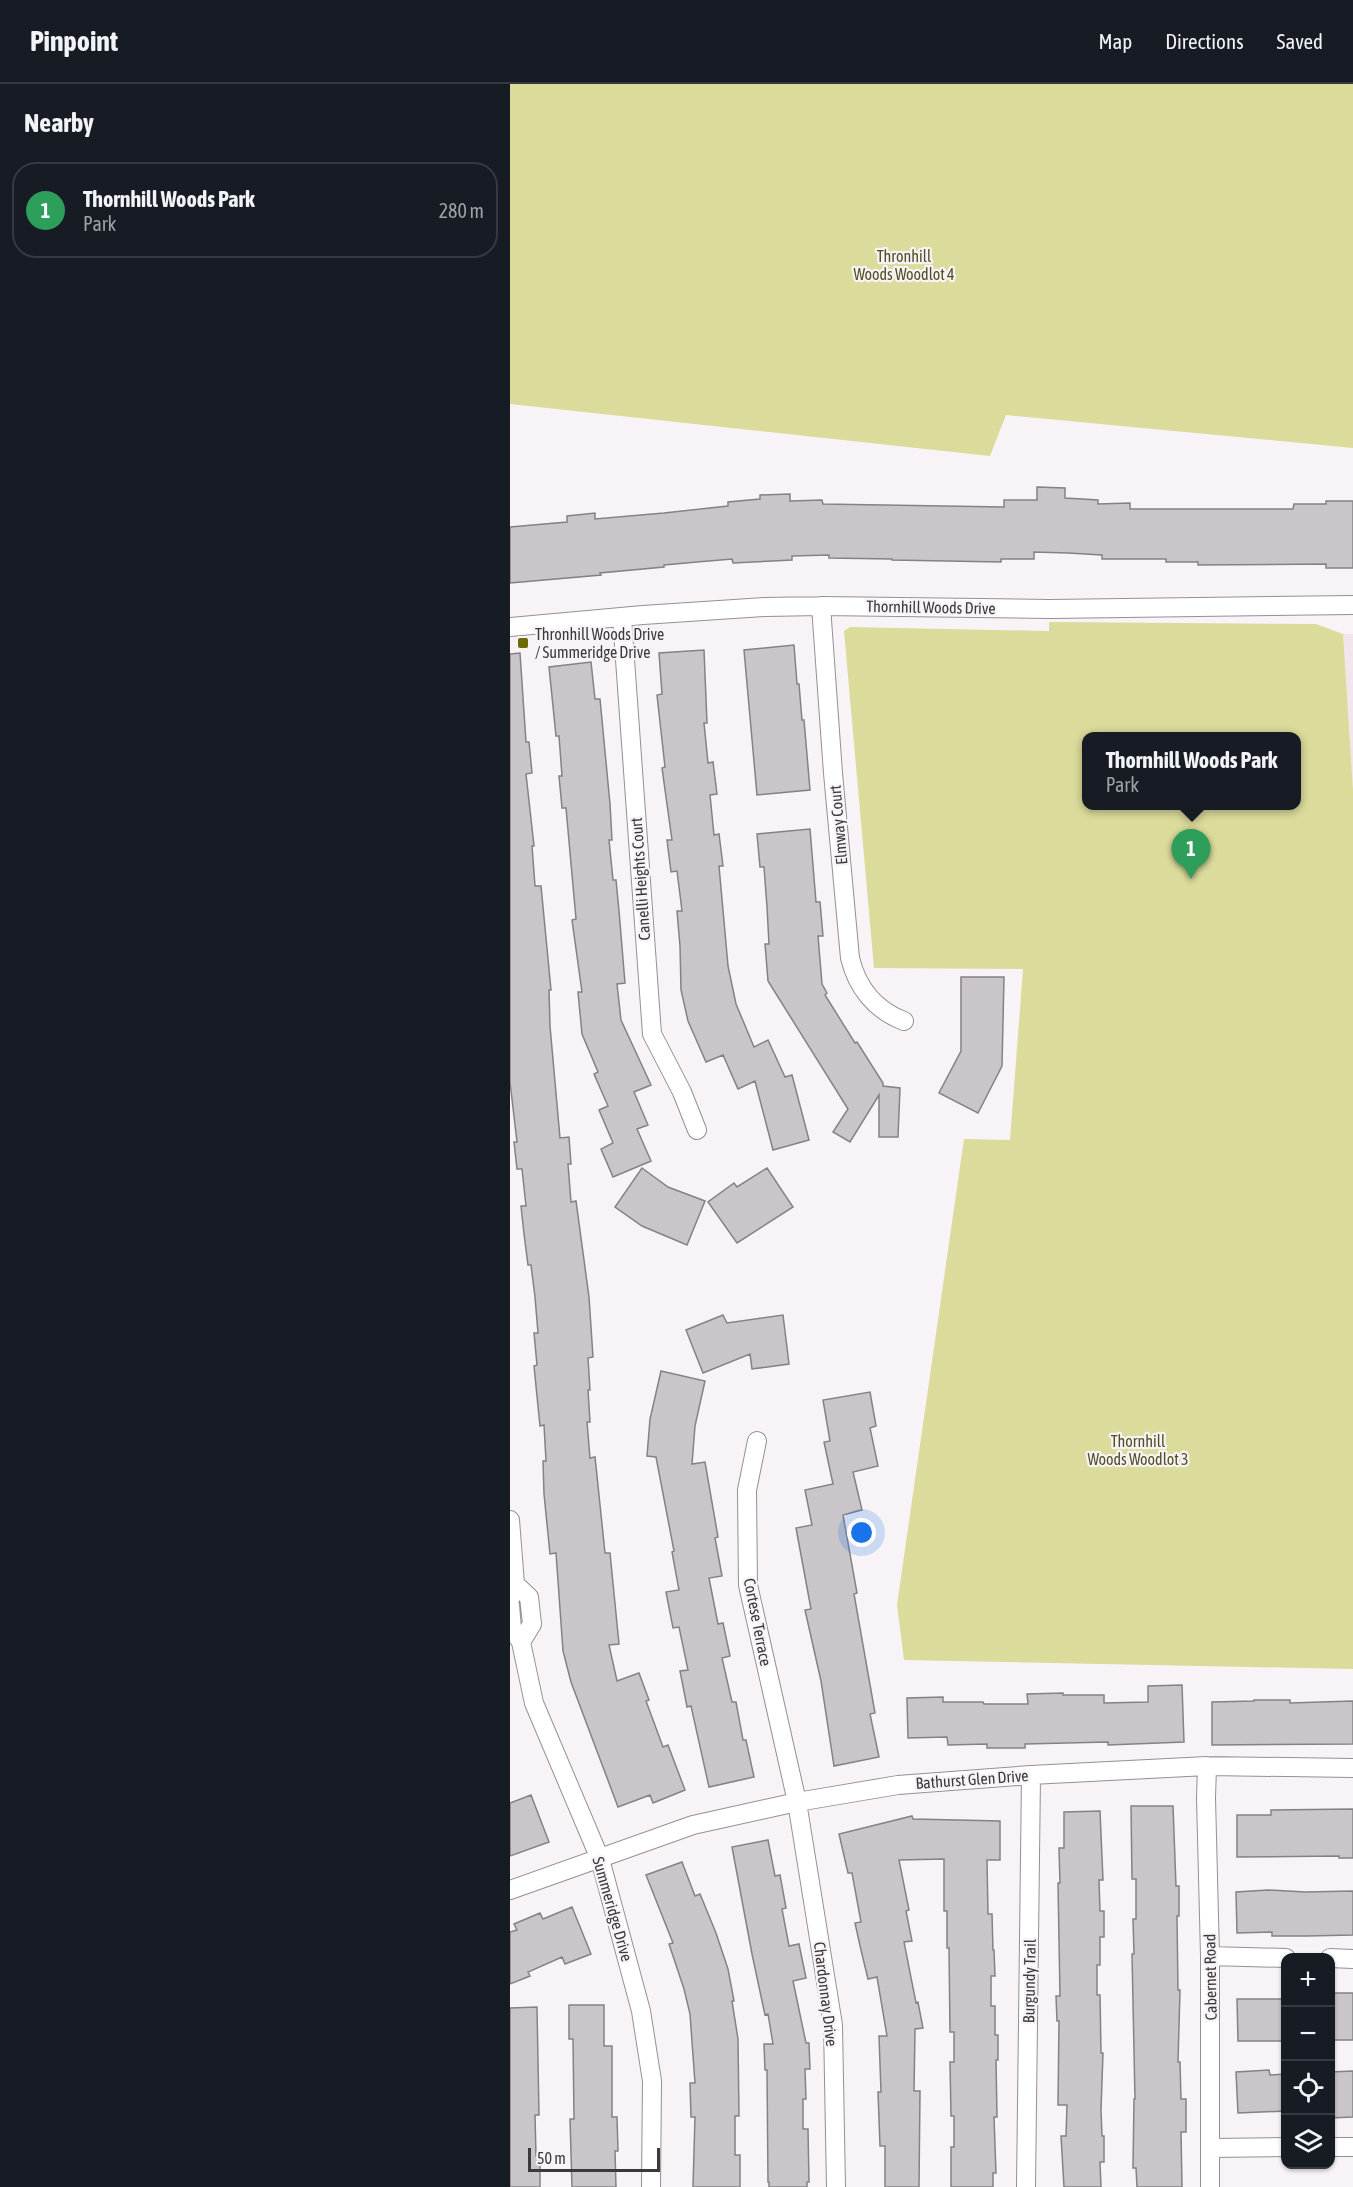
<!DOCTYPE html>
<meta charset="utf-8">
<style>
body{margin:0;font-family:"Asap Condensed",sans-serif;background:#242831;color:#f1f3f6}
.controls{position:absolute;right:18px;bottom:18px;display:grid;overflow:hidden;border-radius:12px;box-shadow:0 2px 4px #0004}
.controls button{width:54px;height:54px;display:grid;place-items:center;padding:0;border:0;border-bottom:2px solid #363941;background:#171b24;color:#f1f3f6;font:30px sans-serif}
.scale{position:absolute;left:18px;bottom:15px;width:132px;box-sizing:border-box;padding-left:6px;border:3px solid #3b393a;border-top:0;font-size:16px;line-height:21px;white-space:nowrap;color:#3b393a;-webkit-text-stroke:4px #f8f3f6;paint-order:stroke}
.you{position:absolute;left:352px;top:1449px;width:21px;height:21px;margin:-15px;border:4px solid #fff;border-radius:50%;background:#1a73e8;box-shadow:0 0 0 9px #1a73e833}
.badge{display:grid;place-items:center;width:39px;height:39px;border-radius:50%;background:#b45309;color:#fff;font-size:20px;font-weight:700}
.pin{position:absolute;translate:-50% -50px;filter:drop-shadow(0 2px 3px #0008)}
.pin::after{content:'';position:absolute;top:32px;width:21px;height:18px;background:inherit;clip-path:polygon(0 0,100% 0,50% 100%)}
.popup{position:absolute;left:572px;top:648px;width:219px;height:78px;box-sizing:border-box;display:grid;place-content:center;border-radius:12px;background:#171b24;filter:drop-shadow(0 2px 4px #0005);font-size:20px;white-space:nowrap;color:#9ea1a6}
.popup b{font-size:22px;color:#f1f3f6}
.popup::after{content:'';position:absolute;left:50%;top:100%;margin-left:-12px;border:12px solid transparent;border-top-color:#171b24}
.list{margin:0;padding:0;list-style:none}
h2{display:flex;justify-content:space-between;align-items:center;height:78px;margin:0;padding:0 24px;font-size:26px}
h2 small{font-size:20px;font-weight:400;color:#9ea1a6}
.list li{display:grid;grid-template-columns:39px 1fr auto;gap:18px;align-items:center;box-sizing:border-box;height:96px;margin:0 12px 12px;padding:0 12px;border:2px solid #363941;border-radius:24px}
.list b{display:block;font-size:22px;white-space:nowrap}
.list p{margin:0;font-size:20px;white-space:nowrap;color:#9ea1a6}
.list em{font-size:20px;font-style:normal;color:#9ea1a6}
.icon{flex:none;width:33px;height:33px;fill:none;stroke:currentColor;stroke-width:2;stroke-linecap:round;stroke-linejoin:round}
.map{position:relative;flex:none;width:843px;height:2103px;overflow:hidden}
header{display:flex;align-items:center;gap:36px;box-sizing:border-box;height:84px;padding:0 30px;background:#171b24;border-bottom:2px solid #363941}
header strong{font-size:28px}
nav{display:flex;gap:33px;margin-inline-start:auto;font-size:21px}
main{display:flex}
aside{flex:1;background:#171b24}
.map>svg:first-child{display:block}
.built{fill:#f2e5ec}
.green{fill:#dbdb9b;fill-rule:evenodd}
.building{fill:#cac5c8;stroke:#868184;stroke-width:1.5}
.lines{fill:none;stroke-linecap:round;stroke-linejoin:round}
.minor-casing{stroke:#959092;stroke-width:20}
.minor{stroke:#fff;stroke-width:18}
.poi-dot{fill:#6d6b08;stroke:#f8f3f6;stroke-width:2}
.labels{text-anchor:middle;stroke-width:4.5;stroke-linejoin:round;paint-order:stroke}
.park-label{font-size:16px;fill:#4f4f24;stroke:#f8f3f6}
.street-label{font-size:16px;fill:#3b393a;stroke:#f8f3f6}
.poi-label{font-size:16px;fill:#3b393a;stroke:#f8f3f6;text-anchor:start}
</style>
<header>
<strong>Pinpoint</strong>
<nav><a>Map</a><a>Directions</a><a>Saved</a></nav>
</header>
<main>
<aside>
<h2>Nearby<small></small></h2>
<ul class="list">
<li><span class="badge" style="background:#2e9e5b">1</span><div><b>Thornhill Woods Park</b><p>Park</p></div><em>280 m</em></li>
</ul>
</aside>
<div class="map">
<svg width="843" height="2103" viewBox="0 0 843 2103">
<rect width="100%" height="100%" fill="#f8f3f6"/>
<!-- built -->
<path class="built" d="M833 550H843V706Z"/>
<!-- green -->
<path class="green" d="M0 0H843V364L496 331 480 372 0 320Z
M539 538 806 540 833 550 843 706V1585L394 1576 387 1521 454 1055 500 1056 513 885 364 884 334 547 340 543 539 547ZM576 652H786V722H576Z"/>
<!-- building -->
<path class="building" d="M527 403 555 404V414L588 416V420L620 419V425H783L784 420H816V417H843V484H816V480L688 481V478H656V475H592V471L558 469 524 468V475H491V478L382 476V475L319 474V471L282 472V476L223 479 222 475 187 478 154 481V483L90 489 91 491 0 499V443L57 438V432L85 429V435L154 429 218 422V418L250 415V411L280 410V417L312 416 313 420 494 423V416H527Z
M284 561 287 600H289L292 636H294L300 706 247 711 234 566Z
M194 566 197 639H194L198 679 203 678 207 710 200 711 204 751 209 750 213 782H209L218 882 226 920 244 963 258 956 275 993 282 991 299 1056 263 1066 245 997 228 1005 213 971 196 978 178 937 171 906 170 862 167 827H172L167 787 161 788 157 756H162L152 684 155 683 147 611 152 610 149 569Z
M10 569 16 658H19L22 689 16 690 24 762H22L25 802H31L41 906H39L40 942 50 1054 59 1053 61 1080H58L61 1118 66 1117 79 1213 83 1273 78 1274 80 1306H78L80 1338H77L80 1374 85 1373 95 1469H100L109 1560 99 1561 107 1597 129 1589 139 1616 136 1617 153 1663 158 1661 175 1706 143 1719 140 1711 108 1723 61 1598 53 1567 46 1469 40 1470 34 1410 33 1377H36L34 1341 30 1342 24 1282 27 1281 24 1249H28L25 1213 21 1181H18L14 1150 11 1122H16L12 1085H7L4 1058H7L0 998V570Z
M81 578 85 615H90L100 720 102 756H99L103 796H106L109 827 115 899 107 900 111 936 141 1001 124 1008 138 1041 127 1045 141 1077 103 1093 91 1065 103 1059 89 1026 98 1022 84 990 88 988 72 950 68 908H72L62 836 66 835 56 724H52L49 692H52L49 652H46L39 583Z
M300 745 306 818H310L313 852H308L312 900 317 909 315 911 345 959 347 958 373 999V1002L390 1004 388 1053H369V1011L340 1058 323 1048 338 1025 258 897 255 860H259L257 823 254 783H250L247 750Z
M451 893H494L492 982 468 1029 429 1009 451 967Z
M132 1084 158 1103 195 1117 177 1161 132 1142 105 1123Z
M257 1084 283 1123 227 1159 198 1118 224 1099 227 1103Z
M213 1231 217 1239 273 1231 279 1280 242 1285 240 1270 193 1289 176 1246Z
M151 1287 195 1297 185 1342 182 1380 195 1378 208 1453 205 1454 212 1492 199 1494 208 1540 213 1539 220 1572 212 1574 222 1618H226L233 1656H236L244 1693 199 1703 181 1622 177 1623 170 1587 178 1586 169 1543 163 1544 156 1508 169 1506 162 1468 164 1467 146 1373 137 1372 140 1335Z
M360 1308 366 1342 360 1344 368 1382 343 1388 352 1426 333 1431 347 1509 344 1510 365 1629 360 1630 369 1673 324 1682 311 1597 295 1526 301 1525 286 1444 302 1441 295 1406 323 1400 314 1358 320 1357 313 1316Z
M672 1601 674 1658 598 1661V1658L515 1660V1664H477V1660L438 1661 437 1653 398 1654 397 1614 433 1613V1618H473L474 1620H518L517 1610 553 1609V1611H594V1619L638 1618V1602Z
M744 1616H780V1619L843 1617V1660L702 1661V1618L744 1617Z
M21 1711 39 1758 0 1772V1719Z
M621 1722H663L666 1802H669V1832H667L668 1906H670L668 1978H670L671 2015H676V2048H671L672 2103H627L626 2084H623L624 2015H625L622 1870H624L623 1835H626V1795H622Z
M843 1725V1774H829V1772L727 1773V1731H761V1726Z
M590 1727 593 1796H589L590 1827H594V1853H590V1881H587V1911H590L591 1969H593L591 2026 592 2052H594V2078H590L591 2103H554L551 2052H556L557 2021H548L549 1937H547L546 1912H550L548 1799H550L549 1764H554V1728Z
M402 1732 403 1735 490 1737V1776H477L478 1830H482L483 1866H484L485 1892H481V1922H485V1951H488V1976H486L487 2033H484L486 2089H483V2103H441V2063H444V2032H441L440 1978H444V1948H440L439 1864H437V1827H434V1775L389 1776 399 1826 396 1827 402 1857 394 1858 406 1919 408 1918 413 1944 405 1945 404 2007H410L409 2103H375V2062H370L368 2008H371L369 1952H377L367 1893 358 1895 351 1866 345 1839 351 1838 342 1789H338L329 1750Z
M258 1756 265 1792 270 1791 276 1824 272 1825 279 1862 289 1860 296 1894 283 1897 296 1959H299L300 1985H295L296 2015H293V2045H298L299 2098H297V2103H259V2098H258L257 1986H255L254 1960H263L258 1930 255 1931 242 1870 222 1763Z
M172 1778 185 1812 190 1810 206 1849 218 1885 224 1917H222L228 1955 229 2032H225V2071H230V2103H183L185 2033H181L180 1999H185L180 1930 174 1905 159 1860 163 1859 136 1791Z
M758 1806 795 1808 843 1807V1851L797 1852H762V1848L727 1849 726 1808Z
M62 1823 81 1870 55 1880 52 1873 18 1888 20 1892 0 1900V1848L7 1846 4 1840 30 1829 33 1835Z
M820 1909H843V1956H820Z
M727 1915H776V1957H728Z
M59 1921H94V1962H102V2033H107L108 2067H105L106 2103H62L60 2035H64L63 1955H59Z
M27 1923 29 2031H25L26 2072H30V2103H0V1924Z
M759 1986 760 1991 776 1990V2027L728 2029 726 1988Z
M843 1987V2033L820 2034V1988Z"/>
<g class="lines">
<defs>
<path id="minor" d="M311 522 323 689 340 874C347 903 365 926 394 937
M112 534 142 950 172 1008 187 1046
M0 543 133 531 255 523 311 522 540 525 843 521
M247 1357 237 1406 238 1501 287 1718 323 1941 326 2103
M0 1436 5 1500
M0 1515 5 1500 19 1513 22 1540 11 1558
M0 1521 2 1545 11 1558 24 1619 90 1775 131 1927 142 1997 141 2103
M697 1682 696 1714 700 1872V2103
M0 1806 183 1741 287 1718 388 1701 521 1691 697 1682 843 1684
M700 1872 776 1874
M820 1874 843 1875
M820 2063H843
M700 2064 776 2063
M516 2103 521 1691"/>
</defs>
<!-- minor casing -->
<use href="#minor" class="minor-casing"/>
<!-- minor -->
<use href="#minor" class="minor"/>
</g>
<!-- markers -->
<rect class="poi-dot" x="7" y="553" width="12" height="12" rx="3"/>
<g class="labels">
<!-- park labels -->
<g class="park-label">
<text x="394" y="178">Thronhill<tspan x="394" dy="18">Woods Woodlot 4</tspan></text>
<text x="628" y="1363">Thornhill<tspan x="628" dy="18">Woods Woodlot 3</tspan></text>
</g>
<!-- street labels -->
<g class="street-label">
<text transform="translate(421 523) rotate(1)" y="6">Thornhill Woods Drive</text>
<text transform="translate(328 741) rotate(-95)" y="6">Elmway Court</text>
<text transform="translate(130 795) rotate(-94)" y="6">Canelli Heights Court</text>
<text transform="translate(248 1538) rotate(79)" y="6">Cortese Terrace</text>
<text transform="translate(462 1695) rotate(-4)" y="6">Bathurst Glen Drive</text>
<text transform="translate(103 1825) rotate(74)" y="6">Summeridge Drive</text>
<text transform="translate(700 1893) rotate(-91)" y="6">Cabernet Road</text>
<text transform="translate(519 1897) rotate(-89)" y="6">Burgundy Trail</text>
<text transform="translate(316 1910) rotate(83)" y="6">Chardonnay Drive</text>
</g>
<!-- poi labels -->
<g class="poi-label">
<text x="25" y="556">Thronhill Woods Drive<tspan x="25" dy="18">/ Summeridge Drive</tspan></text>
</g>
</g>
</svg>
<div class="controls">
<button>+</button>
<button>−</button>
<button><svg class="icon" aria-label="locate" viewBox="0 0 24 24"><circle cx="12" cy="12" r="6"/><path d="M12 2v4M12 18v4M2 12h4M18 12h4"/></svg></button>
<button><svg class="icon" aria-label="layers" viewBox="0 0 24 24"><path d="M12 4l9 5-9 5-9-5zM3 14l9 5 9-5"/></svg></button>
</div>
<div class="scale">50 m</div>
<div class="you"></div>
<div class="pin badge" style="left:681px;top:795px;background:#2e9e5b">1</div>
<div class="popup"><b>Thornhill Woods Park</b>Park</div>
</div>
</main>
